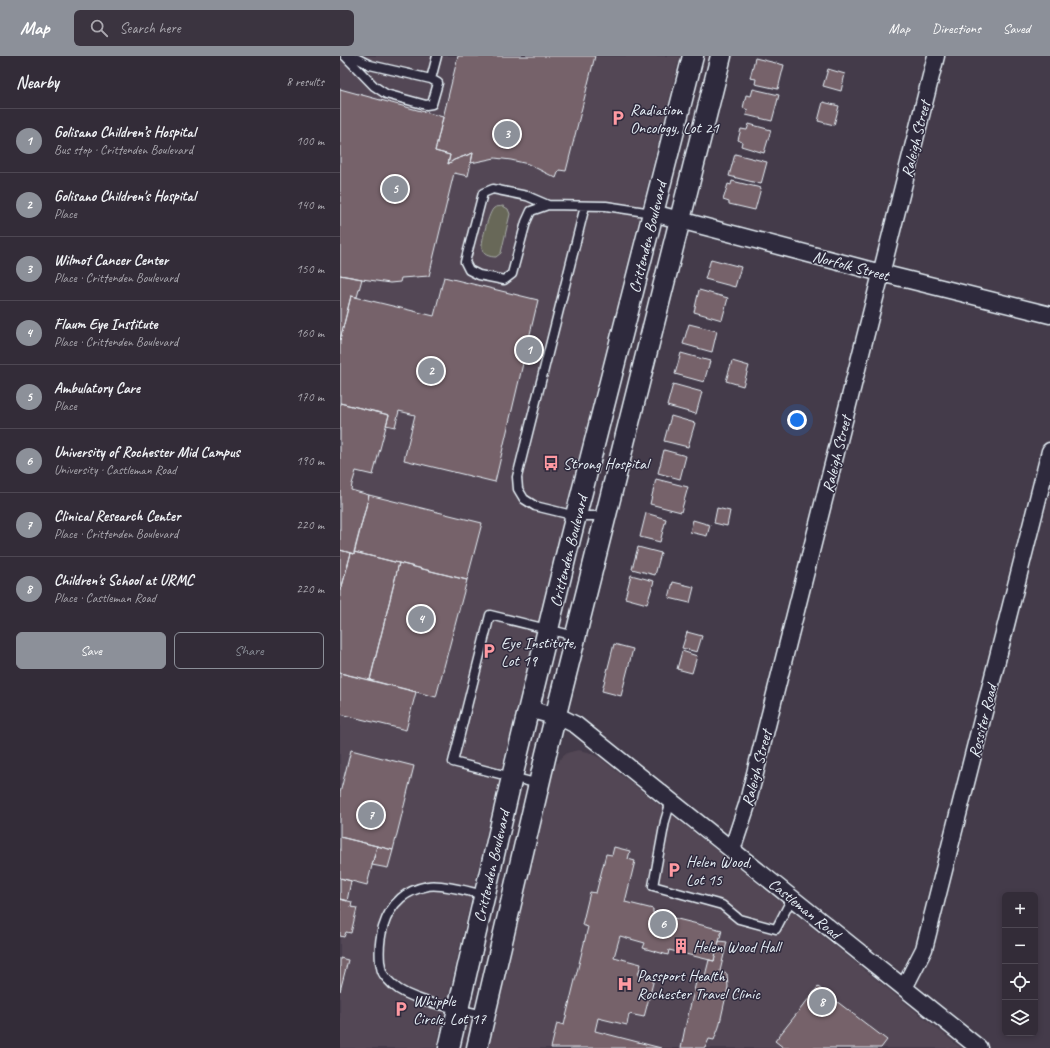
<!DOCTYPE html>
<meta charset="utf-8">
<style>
body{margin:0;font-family:Caveat,sans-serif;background:#3b3440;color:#f1f3f6}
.controls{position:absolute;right:12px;bottom:12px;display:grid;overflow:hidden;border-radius:6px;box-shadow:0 2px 6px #0003}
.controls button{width:36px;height:36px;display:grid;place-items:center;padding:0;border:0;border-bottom:1px solid #4e4853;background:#332c38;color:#f1f3f6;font:20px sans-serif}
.you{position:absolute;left:457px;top:364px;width:14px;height:14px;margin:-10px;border:3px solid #fff;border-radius:50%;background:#1a73e8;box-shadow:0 0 0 6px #1a73e833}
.badge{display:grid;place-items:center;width:26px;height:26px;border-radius:50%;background:#8c9099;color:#fff;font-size:13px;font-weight:700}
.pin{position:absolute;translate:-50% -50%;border:2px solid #fff;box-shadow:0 1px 4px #0006}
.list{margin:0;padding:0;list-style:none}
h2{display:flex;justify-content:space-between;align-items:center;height:52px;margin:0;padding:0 16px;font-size:17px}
h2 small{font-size:13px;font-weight:400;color:#a9a7ae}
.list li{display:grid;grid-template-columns:26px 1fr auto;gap:12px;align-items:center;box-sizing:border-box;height:64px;padding:0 16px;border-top:1px solid #4e4853}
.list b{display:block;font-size:15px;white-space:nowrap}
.list p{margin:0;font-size:13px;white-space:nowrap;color:#a9a7ae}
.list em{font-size:13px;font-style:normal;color:#a9a7ae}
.actions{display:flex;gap:8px;padding:12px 16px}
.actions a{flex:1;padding:9px 0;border:1px solid #8c9099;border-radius:6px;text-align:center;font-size:14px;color:#8c9099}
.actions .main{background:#8c9099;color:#fff}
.icon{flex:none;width:22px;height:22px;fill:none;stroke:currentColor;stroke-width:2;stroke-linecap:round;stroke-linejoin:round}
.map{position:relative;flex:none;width:710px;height:992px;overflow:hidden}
header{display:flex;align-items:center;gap:24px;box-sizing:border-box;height:56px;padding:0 20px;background:#8c9099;color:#fff}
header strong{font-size:19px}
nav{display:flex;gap:22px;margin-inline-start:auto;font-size:14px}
.search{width:280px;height:36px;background:#3b3440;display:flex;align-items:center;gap:10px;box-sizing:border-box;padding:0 14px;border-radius:6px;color:#a9a7ae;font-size:15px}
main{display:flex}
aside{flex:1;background:#332c38}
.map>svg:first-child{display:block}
.built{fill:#534754}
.green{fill:#676859;stroke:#a8aca8}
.building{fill:#76626a;stroke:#e8f1f8}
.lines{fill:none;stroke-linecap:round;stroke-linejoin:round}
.service-casing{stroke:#e8f1f8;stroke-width:11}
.minor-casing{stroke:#e8f1f8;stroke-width:19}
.tertiary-casing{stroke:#e8f1f8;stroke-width:23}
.service{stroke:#2f2a3d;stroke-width:8}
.minor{stroke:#2f2a3d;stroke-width:16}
.tertiary{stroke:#2f2a3d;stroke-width:20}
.labels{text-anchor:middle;stroke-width:3;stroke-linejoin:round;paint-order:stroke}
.poi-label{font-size:16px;fill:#e8f1f8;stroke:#2f2a3d;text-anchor:start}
.street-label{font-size:16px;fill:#e8f1f8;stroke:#2f2a3d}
</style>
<header>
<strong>Map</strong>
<div class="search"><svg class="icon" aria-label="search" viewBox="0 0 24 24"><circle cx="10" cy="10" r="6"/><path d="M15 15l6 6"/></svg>Search here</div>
<nav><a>Map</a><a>Directions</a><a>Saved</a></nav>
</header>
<main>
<aside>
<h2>Nearby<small>8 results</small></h2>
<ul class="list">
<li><span class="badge">1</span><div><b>Golisano Children’s Hospital</b><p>Bus stop · Crittenden Boulevard</p></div><em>100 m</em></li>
<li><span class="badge">2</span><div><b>Golisano Children's Hospital</b><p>Place</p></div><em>140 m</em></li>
<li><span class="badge">3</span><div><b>Wilmot Cancer Center</b><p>Place · Crittenden Boulevard</p></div><em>150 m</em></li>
<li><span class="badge">4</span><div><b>Flaum Eye Institute</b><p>Place · Crittenden Boulevard</p></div><em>160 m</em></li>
<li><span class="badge">5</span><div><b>Ambulatory Care</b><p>Place</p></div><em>170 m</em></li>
<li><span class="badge">6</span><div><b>University of Rochester Mid Campus</b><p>University · Castleman Road</p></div><em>190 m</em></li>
<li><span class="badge">7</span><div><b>Clinical Research Center</b><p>Place · Crittenden Boulevard</p></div><em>220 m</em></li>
<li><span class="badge">8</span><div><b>Children's School at URMC</b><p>Place · Castleman Road</p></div><em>220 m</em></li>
</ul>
<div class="actions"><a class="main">Save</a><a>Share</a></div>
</aside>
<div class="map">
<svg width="710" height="992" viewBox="0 0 710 992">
<rect width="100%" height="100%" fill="#443b4a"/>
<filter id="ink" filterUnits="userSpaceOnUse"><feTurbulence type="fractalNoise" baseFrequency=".025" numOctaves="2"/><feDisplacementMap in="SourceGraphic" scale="8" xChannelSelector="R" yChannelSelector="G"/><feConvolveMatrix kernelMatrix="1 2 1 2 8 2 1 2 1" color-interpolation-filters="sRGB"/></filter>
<g filter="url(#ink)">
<!-- built -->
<path class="built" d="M0 0H340L211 512 166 695 96 992H0Z
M238 694 248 696 260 702 386 802 621 992H149L213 714 219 704 227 697Z"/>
<!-- green -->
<path class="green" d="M163 150 168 153 170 158 161 197 156 201C150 201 142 199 142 192 141 186 149 155 154 152 156 150 160 151 163 150Z"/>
<!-- building -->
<path class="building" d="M118 0H255L226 115 219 114 216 122 188 108 171 104 155 102 131 107 133 97 114 104 108 108 110 99 95 95Z
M415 2 444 9 438 33 415 28 416 23 410 22Z
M488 13 505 18 501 35 483 30Z
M0 33 103 61 95 95 110 99 108 108 114 104 133 97 128 120 114 117 89 220 61 222 60 226 50 227 22 223 0 219Z
M413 33 439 39 432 65 406 59 408 54 403 52 406 39 411 40Z
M483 46 499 50 494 69 478 65Z
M409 68 431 74 424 97 401 90 402 86 398 84 401 73 407 74Z
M395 98 427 106 421 128 389 120Z
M392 125 421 132 415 154 389 148V146L383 144 388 128 391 129Z
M371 203 401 211 395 231 365 223Z
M0 219 22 223 17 241 11 240 0 284Z
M104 221 198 244 155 426 64 404 75 359 59 355 55 371 46 369 49 359 0 347V284L11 240 94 260Z
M359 234 388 242 382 264 354 256Z
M349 268 377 275 372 296 343 288Z
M341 297 370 305 364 326 335 318Z
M392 305 409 310 403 330 386 325Z
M333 328 362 336 356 358 327 350Z
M0 347 49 359 33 419 16 415 12 428 11 434 29 439 14 498 0 494Z
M331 360 355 367 348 391 324 385Z
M324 394 346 400 340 423 318 417Z
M316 423 348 431 341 456 310 448Z
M29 439 142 467 127 524 14 496Z
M377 452 390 455 387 470 374 467Z
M306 457 326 463 320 486 300 481Z
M353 464 370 469 367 480 350 476Z
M298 491 321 497 315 519 292 513Z
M0 494 11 497 1 534H0Z
M14 496 59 507 30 624 0 617V534H1L11 497 14 498Z
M59 507 127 524 96 641 30 624Z
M291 519 314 525 307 548 285 542Z
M333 526 354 531 350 547 329 542Z
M347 576 362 580 357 596 342 592Z
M274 588 293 593 281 640 262 635Z
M342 595 357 600 352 617 337 613Z
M0 617 76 636 66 674 0 658Z
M11 694 74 710 53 794 0 781V737Z
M0 781 37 790 27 829 0 822Z
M37 790 53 794 48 812 32 809Z
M274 791 290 795 288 803 295 805 285 846 313 853V857L382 874 374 905 329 894 328 899 303 892 305 887 280 880 274 901 301 908 298 919 314 923 304 961 289 958 287 969 258 962 255 975 321 992H211L217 967 224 969 248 871 242 869 250 836 256 837 266 798 272 799Z
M0 822 11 825 7 845 0 843Z
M0 843 12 846 11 851 17 852 11 877 6 876 4 881 0 880Z
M379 885 387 886 380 915 387 918 388 931 379 971 374 984 369 983 365 992H341L345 972 357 922 364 924 369 904 374 905Z
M0 902 8 904 0 935Z
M478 931 547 984 541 992H444L435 985Z"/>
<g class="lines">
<defs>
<path id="service" d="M5 0 34 30 46 38 86 49 92 48 98 27 91 23 30 9 12 0
M91 23 97 0
M208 149 191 155 186 166 172 218 164 224 139 219 129 214 125 206 143 137 153 133 187 140 208 149 266 150 312 157
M245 150 177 421 178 433 184 443 195 450 236 460H265
M199 728 113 706 150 559 235 580
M331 745 325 765 313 830 382 849 399 863 436 873 452 842
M144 839C132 836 99 827 88 830 78 832 68 836 61 842 43 858 38 883 40 906 41 909 41 913 42 915 43 920 50 926 53 929 71 946 120 953 145 959"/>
<path id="minor" d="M313 157 541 217 710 259
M189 653 224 663 236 669 639 992
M392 794 407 749 596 0
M564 932 584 893 710 395"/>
<path id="tertiary" d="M109 992 172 721 230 483 353 0
M137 992 206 698 381 0"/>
</defs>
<!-- service casing -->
<use href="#service" class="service-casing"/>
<!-- minor casing -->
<use href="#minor" class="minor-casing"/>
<!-- tertiary casing -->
<use href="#tertiary" class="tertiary-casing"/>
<!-- service -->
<use href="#service" class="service"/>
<!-- minor -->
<use href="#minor" class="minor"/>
<!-- tertiary -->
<use href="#tertiary" class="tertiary"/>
</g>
</g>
<!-- icons -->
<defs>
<symbol id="parking-bare" viewBox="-9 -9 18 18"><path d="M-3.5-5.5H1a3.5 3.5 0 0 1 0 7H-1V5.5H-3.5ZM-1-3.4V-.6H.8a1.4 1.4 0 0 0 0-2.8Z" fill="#ff9aa2" stroke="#2f2a3d" stroke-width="2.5" paint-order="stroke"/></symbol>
<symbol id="bus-bare" viewBox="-9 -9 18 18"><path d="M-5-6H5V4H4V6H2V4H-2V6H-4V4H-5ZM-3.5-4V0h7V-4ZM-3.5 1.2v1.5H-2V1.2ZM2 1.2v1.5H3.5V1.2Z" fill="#ff9aa2" stroke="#2f2a3d" stroke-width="2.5" paint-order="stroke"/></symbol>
<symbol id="building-bare" viewBox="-9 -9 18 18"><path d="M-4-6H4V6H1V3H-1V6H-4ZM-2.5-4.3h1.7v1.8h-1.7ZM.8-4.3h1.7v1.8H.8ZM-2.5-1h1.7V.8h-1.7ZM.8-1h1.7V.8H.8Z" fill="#ff9aa2" stroke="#2f2a3d" stroke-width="2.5" paint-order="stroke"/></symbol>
<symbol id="hospital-bare" viewBox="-9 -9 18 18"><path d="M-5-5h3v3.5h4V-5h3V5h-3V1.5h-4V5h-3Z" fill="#ff9aa2" stroke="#2f2a3d" stroke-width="2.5" paint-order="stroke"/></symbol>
</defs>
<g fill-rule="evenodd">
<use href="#parking-bare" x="267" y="51" width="22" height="22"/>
<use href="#bus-bare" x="200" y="396" width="22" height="22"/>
<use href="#parking-bare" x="138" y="584" width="22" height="22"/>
<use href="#parking-bare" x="323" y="803" width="22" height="22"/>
<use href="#building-bare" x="330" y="879" width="22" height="22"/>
<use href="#hospital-bare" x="274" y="917" width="22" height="22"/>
<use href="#parking-bare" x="50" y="942" width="22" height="22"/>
</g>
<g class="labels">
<!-- poi labels -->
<g class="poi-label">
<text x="290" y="59">Radiation<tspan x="290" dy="18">Oncology, Lot 21</tspan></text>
<text x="223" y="413">Strong Hospital</text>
<text x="161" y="592">Eye Institute,<tspan x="161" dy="18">Lot 19</tspan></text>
<text x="346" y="811">Helen Wood,<tspan x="346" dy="18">Lot 15</tspan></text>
<text x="353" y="896">Helen Wood Hall</text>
<text x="297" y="925">Passport Health<tspan x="297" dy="18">Rochester Travel Clinic</tspan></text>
<text x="73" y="950">Whipple<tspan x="73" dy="18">Circle, Lot 17</tspan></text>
</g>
<!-- street labels -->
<g class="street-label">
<text transform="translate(575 83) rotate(-76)" y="6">Raleigh Street</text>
<text transform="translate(307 181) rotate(-76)" y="6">Crittenden Boulevard</text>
<text transform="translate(511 209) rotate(15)" y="6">Norfolk Street</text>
<text transform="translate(496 398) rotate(-76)" y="6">Raleigh Street</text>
<text transform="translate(228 495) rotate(-76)" y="6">Crittenden Boulevard</text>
<text transform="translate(642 665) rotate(-76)" y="6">Rossiter Road</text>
<text transform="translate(416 712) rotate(-75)" y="6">Raleigh Street</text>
<text transform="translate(151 810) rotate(-77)" y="6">Crittenden Boulevard</text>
<text transform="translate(465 852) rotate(39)" y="6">Castleman Road</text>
</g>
</g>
</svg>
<div class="controls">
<button>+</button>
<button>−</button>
<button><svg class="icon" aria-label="locate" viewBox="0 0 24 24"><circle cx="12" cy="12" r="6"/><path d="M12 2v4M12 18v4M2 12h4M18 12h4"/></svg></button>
<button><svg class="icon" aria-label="layers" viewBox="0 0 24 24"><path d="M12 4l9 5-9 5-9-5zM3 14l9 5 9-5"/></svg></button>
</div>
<div class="you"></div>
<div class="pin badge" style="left:189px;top:294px">1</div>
<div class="pin badge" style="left:91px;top:315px">2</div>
<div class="pin badge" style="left:167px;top:78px">3</div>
<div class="pin badge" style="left:81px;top:563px">4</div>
<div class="pin badge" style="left:55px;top:133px">5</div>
<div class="pin badge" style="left:323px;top:868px">6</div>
<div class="pin badge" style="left:31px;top:759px">7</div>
<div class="pin badge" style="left:482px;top:946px">8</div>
</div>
</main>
